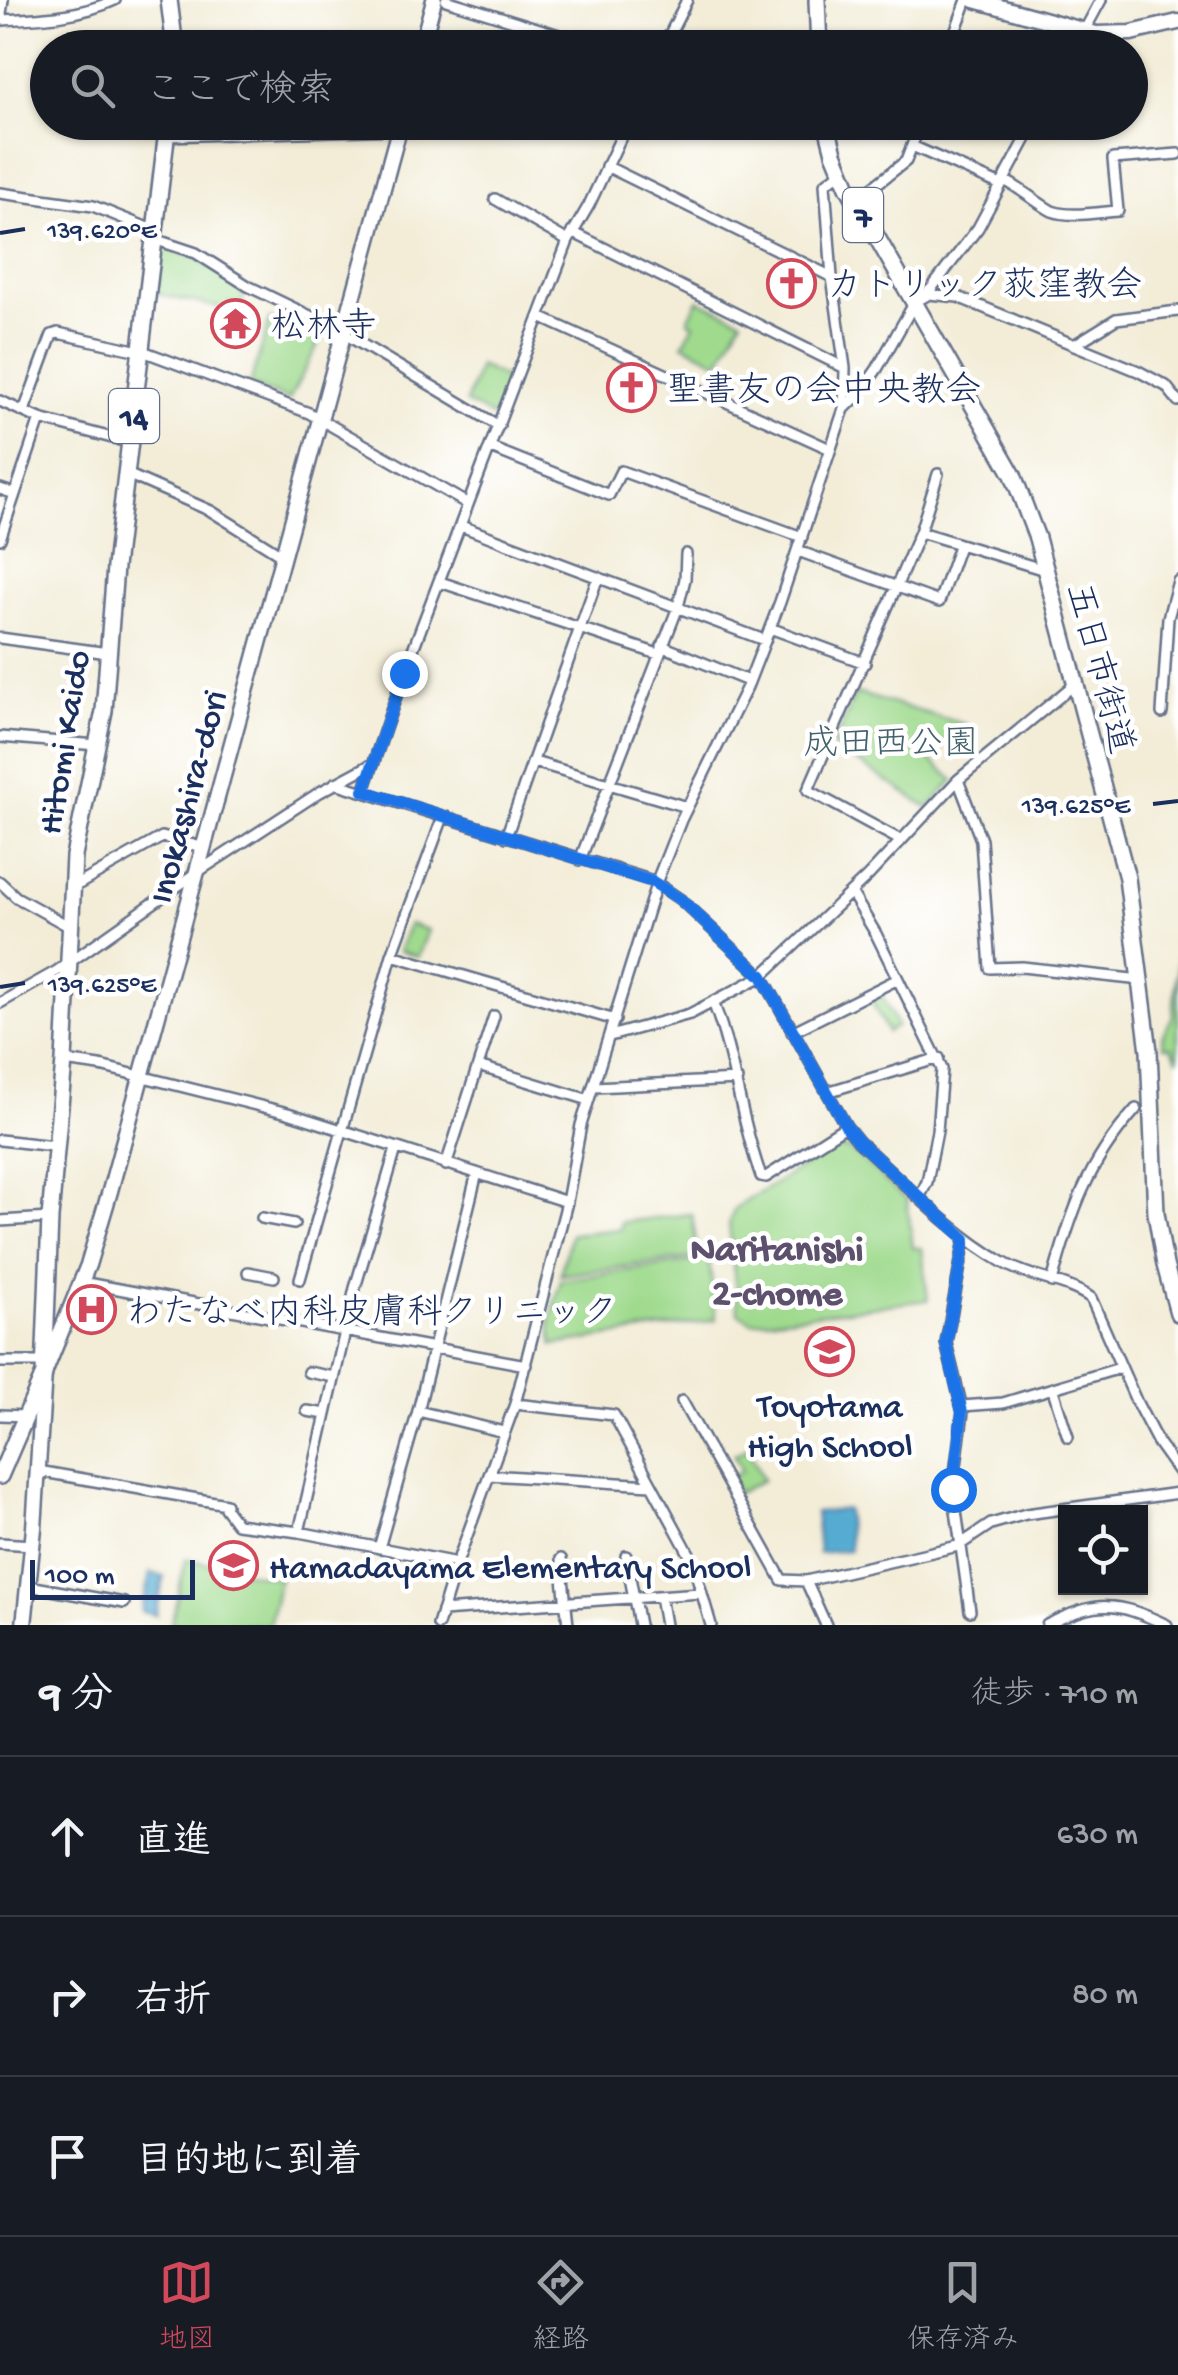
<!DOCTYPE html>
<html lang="ja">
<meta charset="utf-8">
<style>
body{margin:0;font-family:"Gochi Hand","Klee One",sans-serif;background:#20242c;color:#f1f3f6}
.controls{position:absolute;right:30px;bottom:30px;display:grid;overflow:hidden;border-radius:0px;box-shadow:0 2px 8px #0004}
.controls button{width:90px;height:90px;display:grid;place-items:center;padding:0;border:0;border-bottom:2px solid #363941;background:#171b24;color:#f1f3f6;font:50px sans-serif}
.scale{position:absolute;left:30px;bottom:25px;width:165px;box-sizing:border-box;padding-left:10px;border:5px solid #1b2f5e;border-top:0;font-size:28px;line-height:35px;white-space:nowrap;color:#1b2f5e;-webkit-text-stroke:8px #fff;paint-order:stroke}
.stop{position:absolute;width:30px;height:30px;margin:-22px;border:8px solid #1a73e8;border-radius:50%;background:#fff}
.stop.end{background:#1a73e8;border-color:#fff;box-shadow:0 2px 10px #0008}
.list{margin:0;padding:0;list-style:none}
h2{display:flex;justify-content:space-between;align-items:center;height:130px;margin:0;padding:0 40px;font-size:42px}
h2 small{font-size:32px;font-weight:400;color:#9ea1a6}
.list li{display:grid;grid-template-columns:65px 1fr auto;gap:30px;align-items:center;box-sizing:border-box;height:160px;padding:0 40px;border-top:2px solid #363941}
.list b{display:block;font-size:38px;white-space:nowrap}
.list em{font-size:32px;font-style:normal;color:#9ea1a6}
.icon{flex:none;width:55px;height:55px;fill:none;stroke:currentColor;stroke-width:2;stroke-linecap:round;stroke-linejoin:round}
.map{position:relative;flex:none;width:1178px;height:1625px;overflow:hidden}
.search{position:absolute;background:#171b24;box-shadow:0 2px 8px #0004;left:30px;right:30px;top:30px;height:110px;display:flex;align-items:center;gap:25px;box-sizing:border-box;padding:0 35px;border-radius:55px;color:#9ea1a6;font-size:38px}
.sheet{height:610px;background:#171b24}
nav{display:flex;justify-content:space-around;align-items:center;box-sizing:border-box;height:140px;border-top:2px solid #363941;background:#171b24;font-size:28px;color:#9ea1a6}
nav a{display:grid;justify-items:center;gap:5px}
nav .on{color:#d1495b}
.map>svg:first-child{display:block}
.green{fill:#9fda8d;stroke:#5d8476;stroke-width:2.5}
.water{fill:#55abd1;stroke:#386d98;stroke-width:2.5}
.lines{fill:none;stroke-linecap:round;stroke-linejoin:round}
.street-casing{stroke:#677289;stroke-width:14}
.secondary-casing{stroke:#677289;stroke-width:19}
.primary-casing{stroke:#677289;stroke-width:20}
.street{stroke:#fff;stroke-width:9}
.secondary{stroke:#fff;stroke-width:14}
.primary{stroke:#fff;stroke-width:15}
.route{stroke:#1a73e8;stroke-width:12}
.ticks{fill:none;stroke:#1b2f5e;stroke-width:4}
.labels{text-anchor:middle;stroke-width:9;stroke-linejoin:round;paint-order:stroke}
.shield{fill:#fff;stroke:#5f6d8e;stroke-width:2.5}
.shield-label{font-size:32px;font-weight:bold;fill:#1b2f5e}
.poi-label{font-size:35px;fill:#1b2f5e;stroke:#fff;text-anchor:start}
.street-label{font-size:35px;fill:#1b2f5e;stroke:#fff}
.park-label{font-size:35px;fill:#43626c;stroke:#fff}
.neighbourhood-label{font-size:38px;font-weight:bold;fill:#5e516e;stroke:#fff}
.ticks-label{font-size:25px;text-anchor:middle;fill:#1b2f5e;stroke:#fff;stroke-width:9;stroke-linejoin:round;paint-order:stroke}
</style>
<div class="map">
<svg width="1178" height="1625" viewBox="0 0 1178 1625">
<rect width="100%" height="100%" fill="#fff"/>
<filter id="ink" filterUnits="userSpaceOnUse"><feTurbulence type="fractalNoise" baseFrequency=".01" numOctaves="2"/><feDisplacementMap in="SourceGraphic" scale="20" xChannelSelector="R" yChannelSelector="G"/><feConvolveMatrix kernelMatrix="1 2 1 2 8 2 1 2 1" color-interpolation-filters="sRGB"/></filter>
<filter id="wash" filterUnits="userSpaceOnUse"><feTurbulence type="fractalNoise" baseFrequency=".0048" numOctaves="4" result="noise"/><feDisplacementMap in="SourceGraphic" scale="40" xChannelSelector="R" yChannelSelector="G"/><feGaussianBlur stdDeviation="2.25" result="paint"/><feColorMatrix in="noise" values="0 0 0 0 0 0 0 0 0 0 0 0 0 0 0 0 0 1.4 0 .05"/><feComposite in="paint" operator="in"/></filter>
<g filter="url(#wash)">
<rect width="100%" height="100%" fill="#f3edd8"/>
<!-- green -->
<path class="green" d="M163 247 194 257 246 289 241 305 229 303 227 309 157 294Z
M698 300 742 319 719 362 683 344 694 324 688 320Z
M297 315 326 329 289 400 250 385 270 319 291 328Z
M479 366 510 380 495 418 466 403Z
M856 693 968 725 929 759 954 780 928 808 833 746Z
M409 924 428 930 418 957 398 951Z
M1178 954V1060L1171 1047 1164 1046 1162 1036 1173 1016Z
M880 991 897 1026 887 1032 870 997Z
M831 1149H849L907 1200 913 1248H922L928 1300 752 1322 738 1313 729 1223 735 1208Z
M692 1214 698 1257 560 1275 571 1234 621 1229V1222Z
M709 1259 716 1320 553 1345 550 1322 561 1280Z
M747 1448 763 1480 738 1493 729 1478 742 1471 734 1455Z
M186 1559 279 1579 269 1625H171Z"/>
<!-- water -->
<path class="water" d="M846 1509 850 1550 819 1553 815 1512Z
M150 1573 164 1576 156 1615 141 1612Z"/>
</g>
<g filter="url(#ink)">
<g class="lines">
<defs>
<path id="street" d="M446 0 601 48
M0 20C40 18 78 17 115 0
M0 21 3 0
M663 48 687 0
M949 48 967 0
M1075 48 1101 0
M167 136 399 129
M912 146 1001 185
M606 166 832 277
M1004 180C1020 188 1040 205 1052 211 1071 218 1098 212 1118 211L1113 159 1178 154
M0 193 93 206 155 231
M495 199 568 241
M855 201 906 161 921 122
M572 232 845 368
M154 239 196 253 248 286 333 327 499 426
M922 298 929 294 958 297 1138 371 1166 386 1178 401
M540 317 830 449
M1074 345 1116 319 1178 311
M0 401 40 419 131 443
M844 409 860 393 877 369 915 302 931 289 978 228 1035 122
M24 411 52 335 58 333 148 353 309 413 468 504
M491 448 609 495 621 471 802 537
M127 474 211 511 283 556
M0 489 15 494
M461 526 764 640
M920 532 1045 570
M0 539 40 419
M798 551 939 602 959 546
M440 582 658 654
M770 628 865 663
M0 638 108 653
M662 646 748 681
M1162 713 1168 618 1178 581
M0 737 97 745
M534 762 687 807
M958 780 981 840 990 968 1022 967 1141 980
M335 783 653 881 681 900 762 976 846 1126 859 1142C906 1184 950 1232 1004 1263 1031 1279 1065 1280 1091 1298L1137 1403 1158 1443 1178 1471
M364 791 404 673 568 241 589 205 628 122
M506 837 598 577
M900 840 808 790 920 532 938 474
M580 860 678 607 685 579 686 554
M0 882 16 897 70 927
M79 884 162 837 202 847
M851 892 876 934 942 1069 937 1131 927 1182 920 1196
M392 955 615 1020
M713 1002C735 1058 740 1119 761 1176L766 1177 846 1126
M0 1003 57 971 196 873 320 792 374 763
M792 1032 898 979
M610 1036 690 1014 762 976 868 876 958 780 1075 684
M64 1061 100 1066 288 1113 567 1202
M478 1066 589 1100
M595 1087 737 1080
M827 1092 939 1058
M0 1140 54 1146
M446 1165 494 1016
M262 1218 294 1224
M0 1221 50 1218
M965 1239 946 1343 963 1412 953 1489 970 1611
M248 1272 274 1277
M300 1279 392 955 443 817
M81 1282 526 1365
M1052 1282C1071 1212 1087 1164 1136 1109
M0 1362H45
M308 1372 334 1377
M1053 1390 1068 1437
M682 1401 782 1580 806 1581 958 1546 991 1524 1026 1514 1178 1493
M515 1404 614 1415 692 1559 711 1625
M962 1406 1003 1403 1120 1368
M307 1411 326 1414
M418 1411 504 1432
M0 1415 27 1416
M38 1471 226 1504 225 1508 237 1524 299 1532 457 1563
M489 1475 651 1485
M299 1532 355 1288 396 1149
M0 1543 33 1545
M379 1548 418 1411 477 1173
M626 1556 639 1625
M561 1559 568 1625
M806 1581 826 1625
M29 1586 124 1603
M660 1596 665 1625
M442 1611 700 1593
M438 1625 457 1563 515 1404 567 1202 581 1125 658 878 681 820 747 687 780 602 844 409 845 368 832 277 825 184 841 172
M1047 1625C1097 1600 1116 1601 1167 1625"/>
<path id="secondary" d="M975 0 1096 34 1131 33 1178 22
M421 48 434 0
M24 1625 34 1528 44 1374 88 1265 110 1191 401 122"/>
<path id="primary" d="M169 0 175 48
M817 0 819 48
M826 122 834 153 848 187 1013 475 1037 538 1127 878 1149 1051 1156 1213 1165 1265 1178 1313
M0 1476 44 1374 50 1218 64 1061 74 856 104 711 115 567 168 122"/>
</defs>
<!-- street casing -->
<use href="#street" class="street-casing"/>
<!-- secondary casing -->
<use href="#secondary" class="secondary-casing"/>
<!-- primary casing -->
<use href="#primary" class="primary-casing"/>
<!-- street -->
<use href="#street" class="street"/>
<!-- secondary -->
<use href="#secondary" class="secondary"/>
<!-- primary -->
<use href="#primary" class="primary"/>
</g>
</g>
<g class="lines" filter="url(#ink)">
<!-- route -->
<path class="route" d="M404 673 364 791 653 882 681 900 762 976 846 1126 859 1142 965 1239 946 1343 962 1412 953 1489"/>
</g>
<!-- ticks -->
<path class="ticks" d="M0 233 25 229M1153 804 1178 801M0 987 25 983"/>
<!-- icons -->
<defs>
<symbol id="church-ring" viewBox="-11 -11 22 22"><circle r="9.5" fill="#fff" stroke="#d1495b" stroke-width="1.5"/><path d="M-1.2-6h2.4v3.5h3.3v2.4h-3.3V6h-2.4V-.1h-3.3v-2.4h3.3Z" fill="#d1495b"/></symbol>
<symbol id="temple-ring" viewBox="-11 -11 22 22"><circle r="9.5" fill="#fff" stroke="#d1495b" stroke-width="1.5"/><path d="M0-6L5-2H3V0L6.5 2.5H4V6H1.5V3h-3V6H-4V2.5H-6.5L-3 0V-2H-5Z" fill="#d1495b"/></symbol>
<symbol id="hospital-ring" viewBox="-11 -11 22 22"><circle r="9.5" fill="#fff" stroke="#d1495b" stroke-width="1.5"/><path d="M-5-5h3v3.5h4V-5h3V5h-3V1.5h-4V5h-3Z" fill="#d1495b"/></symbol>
<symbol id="school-ring" viewBox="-11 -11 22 22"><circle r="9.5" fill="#fff" stroke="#d1495b" stroke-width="1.5"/><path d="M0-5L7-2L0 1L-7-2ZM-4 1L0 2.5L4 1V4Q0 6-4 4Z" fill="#d1495b"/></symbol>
</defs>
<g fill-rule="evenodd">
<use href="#church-ring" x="764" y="256" width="55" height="55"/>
<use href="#temple-ring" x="208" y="296" width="55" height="55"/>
<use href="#church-ring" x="604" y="360" width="55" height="55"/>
<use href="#hospital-ring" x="64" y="1282" width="55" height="55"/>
<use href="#school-ring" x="802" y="1324" width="55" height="55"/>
<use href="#school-ring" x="206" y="1538" width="55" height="55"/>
</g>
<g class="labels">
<!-- shield labels -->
<g class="shield">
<rect x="843" y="188" width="40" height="54" rx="8"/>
<rect x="109" y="389" width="50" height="54" rx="8"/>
</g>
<g class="shield-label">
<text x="863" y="226">7</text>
<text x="134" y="427">14</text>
</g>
<!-- poi labels -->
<g class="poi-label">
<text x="827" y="295">カトリック荻窪教会</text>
<text x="271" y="336">松林寺</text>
<text x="666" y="400">聖書友の会中央教会</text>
<text x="127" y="1322">わたなべ内科皮膚科クリニック</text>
<text x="830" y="1416" text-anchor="middle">Toyotama<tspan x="830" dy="40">High School</tspan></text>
<text x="269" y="1577">Hamadayama Elementary School</text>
</g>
<!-- street labels -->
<g class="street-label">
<text transform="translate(1102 668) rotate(75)" y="12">五日市街道</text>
<text transform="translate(62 742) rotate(-81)" y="12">Hitomi Kaido</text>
<text transform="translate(186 796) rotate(-75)" y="12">Inokashira-dori</text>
</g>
<!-- park labels -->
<g class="park-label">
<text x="891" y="753">成田西公園</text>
</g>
<!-- neighbourhood labels -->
<g class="neighbourhood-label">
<text x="777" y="1259">Naritanishi<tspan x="777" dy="44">2-chome</tspan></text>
</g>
</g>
<g class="ticks-label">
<text x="102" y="238">139.620°E</text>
<text x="1076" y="813">139.625°E</text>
<text x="102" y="992">139.625°E</text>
</g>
</svg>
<div class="controls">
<button><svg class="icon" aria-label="locate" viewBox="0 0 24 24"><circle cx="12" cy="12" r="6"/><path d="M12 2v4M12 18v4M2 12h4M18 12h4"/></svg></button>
</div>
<div class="scale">100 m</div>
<div class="stop" style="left:953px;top:1489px"></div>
<div class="stop end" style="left:404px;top:673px"></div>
<div class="search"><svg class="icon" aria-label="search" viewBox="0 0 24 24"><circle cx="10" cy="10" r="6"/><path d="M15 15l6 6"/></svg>ここで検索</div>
</div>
<section class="sheet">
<h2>9 分<small>徒歩 · 710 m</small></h2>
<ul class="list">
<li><svg class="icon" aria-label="ahead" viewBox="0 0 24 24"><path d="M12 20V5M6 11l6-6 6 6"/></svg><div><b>直進</b></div><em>630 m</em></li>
<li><svg class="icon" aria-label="right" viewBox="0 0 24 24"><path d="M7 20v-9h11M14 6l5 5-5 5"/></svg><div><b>右折</b></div><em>80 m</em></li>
<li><svg class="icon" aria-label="arrive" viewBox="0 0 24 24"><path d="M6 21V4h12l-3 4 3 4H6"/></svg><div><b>目的地に到着</b></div></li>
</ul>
</section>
<nav>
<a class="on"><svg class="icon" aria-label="map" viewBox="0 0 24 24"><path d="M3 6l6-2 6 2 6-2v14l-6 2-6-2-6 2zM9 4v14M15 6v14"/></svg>地図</a>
<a><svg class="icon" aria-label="directions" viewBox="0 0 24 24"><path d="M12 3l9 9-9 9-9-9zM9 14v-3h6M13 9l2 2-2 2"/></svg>経路</a>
<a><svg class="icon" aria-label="saved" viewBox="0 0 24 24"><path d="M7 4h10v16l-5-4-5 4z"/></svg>保存済み</a>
</nav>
